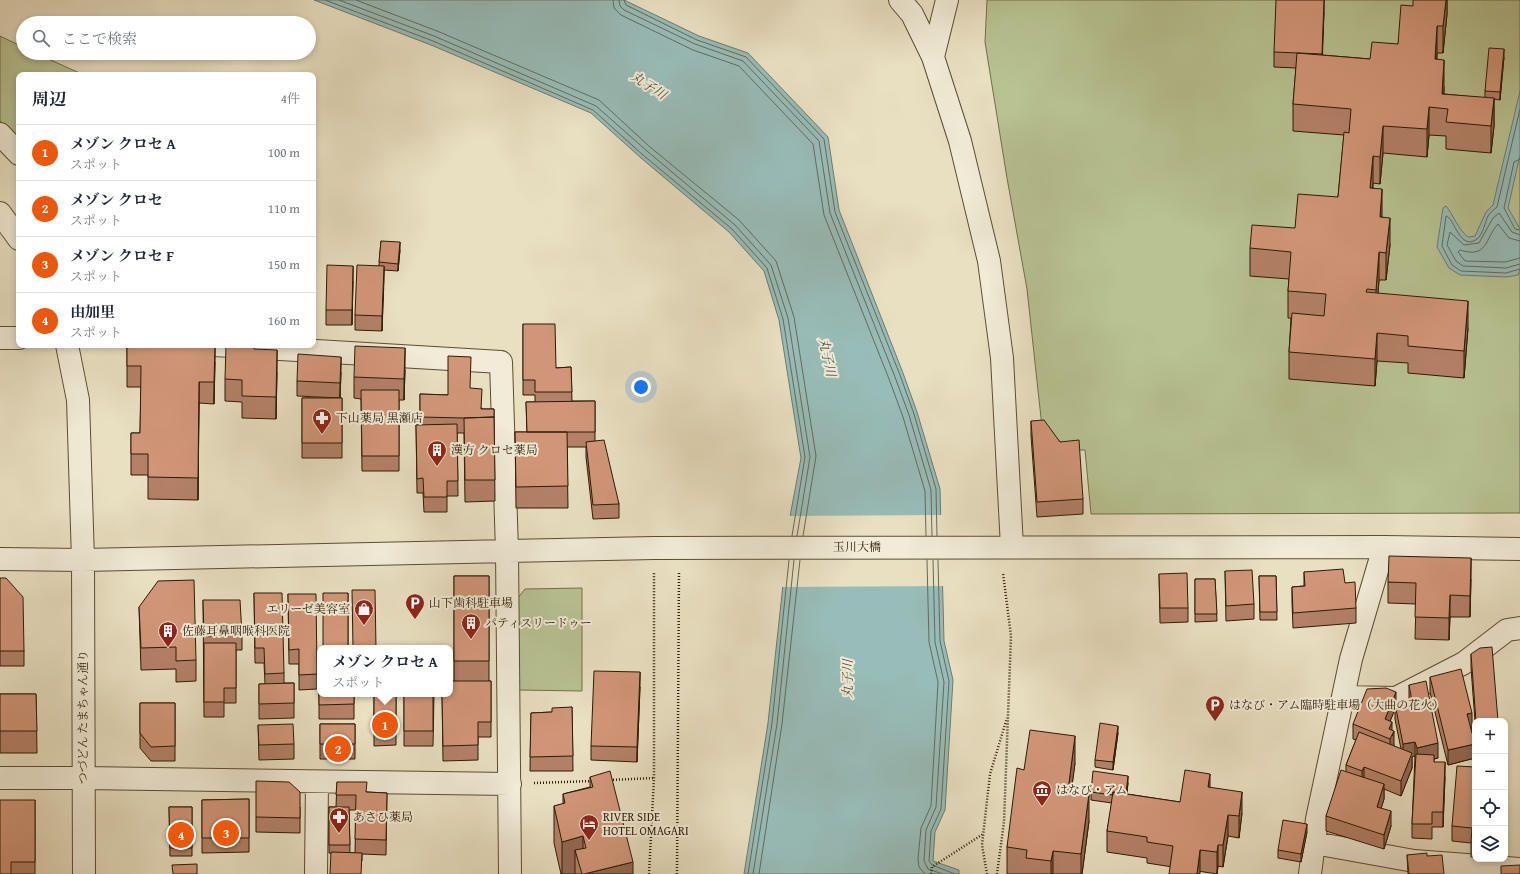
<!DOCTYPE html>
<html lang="ja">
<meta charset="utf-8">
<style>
body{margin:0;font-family:"Gentium Book Plus","Noto Serif JP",serif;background:#f6f6f7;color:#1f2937}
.controls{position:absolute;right:12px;bottom:12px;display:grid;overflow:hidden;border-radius:8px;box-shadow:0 2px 6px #0003}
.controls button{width:36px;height:36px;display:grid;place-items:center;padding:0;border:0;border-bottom:1px solid #e0e1e3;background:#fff;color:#1f2937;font:20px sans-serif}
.you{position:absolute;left:641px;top:387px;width:14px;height:14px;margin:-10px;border:3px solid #fff;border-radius:50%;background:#1a73e8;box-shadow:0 0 0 6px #1a73e833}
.badge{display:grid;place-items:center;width:26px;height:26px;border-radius:50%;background:#ea580c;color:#fff;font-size:13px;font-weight:700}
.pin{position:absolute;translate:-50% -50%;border:2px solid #fff;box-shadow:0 1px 4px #0006}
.popup{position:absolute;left:317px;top:645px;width:136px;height:52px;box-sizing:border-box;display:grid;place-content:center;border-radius:8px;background:#fff;filter:drop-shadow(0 1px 3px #0005);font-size:13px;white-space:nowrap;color:#747a83}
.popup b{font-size:15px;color:#1f2937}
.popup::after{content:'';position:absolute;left:50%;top:100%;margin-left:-8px;border:8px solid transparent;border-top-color:#fff}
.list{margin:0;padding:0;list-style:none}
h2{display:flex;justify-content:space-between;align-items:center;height:52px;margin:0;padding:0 16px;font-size:17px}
h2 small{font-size:13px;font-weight:400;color:#747a83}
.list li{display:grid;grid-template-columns:26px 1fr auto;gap:12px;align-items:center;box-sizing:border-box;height:56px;padding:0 16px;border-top:1px solid #e0e1e3}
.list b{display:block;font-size:15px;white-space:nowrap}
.list p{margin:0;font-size:13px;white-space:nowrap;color:#747a83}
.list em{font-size:13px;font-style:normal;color:#747a83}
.icon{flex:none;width:22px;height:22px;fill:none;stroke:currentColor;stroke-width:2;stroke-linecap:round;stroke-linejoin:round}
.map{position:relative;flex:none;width:1520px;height:874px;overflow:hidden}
.search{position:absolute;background:#fff;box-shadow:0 2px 6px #0003;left:16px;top:16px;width:300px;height:44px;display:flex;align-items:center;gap:10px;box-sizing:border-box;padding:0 14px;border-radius:22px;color:#747a83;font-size:15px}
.panel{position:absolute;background:#fff;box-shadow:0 2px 6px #0003;left:16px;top:72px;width:300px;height:276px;border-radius:8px}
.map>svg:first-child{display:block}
.green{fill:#b8c292;stroke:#726e4a}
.water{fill:#98bcb8;stroke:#6d7b6f}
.pier{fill:#e9e0c2}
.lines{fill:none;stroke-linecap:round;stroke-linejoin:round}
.shore{stroke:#626b5d;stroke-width:1}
.minor-casing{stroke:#5c4c32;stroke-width:24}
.path{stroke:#2d1a02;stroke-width:2.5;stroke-dasharray:1 2;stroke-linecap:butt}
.minor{stroke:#f1ebd7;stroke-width:22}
.wall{fill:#b48168;stroke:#2d1a02;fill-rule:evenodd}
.shaded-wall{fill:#926955;stroke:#2d1a02}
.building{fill:#d19679;stroke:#2d1a02}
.labels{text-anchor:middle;stroke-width:4;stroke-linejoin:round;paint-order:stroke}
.poi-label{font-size:12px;fill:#2d1a02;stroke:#f1ebd7;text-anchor:start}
.street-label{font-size:12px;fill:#2d1a02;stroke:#f1ebd7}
.water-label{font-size:13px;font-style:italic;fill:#525342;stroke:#f1ebd7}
</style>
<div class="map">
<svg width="1520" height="874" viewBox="0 0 1520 874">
<rect width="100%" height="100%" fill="#e9e0c2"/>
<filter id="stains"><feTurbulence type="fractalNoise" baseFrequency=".005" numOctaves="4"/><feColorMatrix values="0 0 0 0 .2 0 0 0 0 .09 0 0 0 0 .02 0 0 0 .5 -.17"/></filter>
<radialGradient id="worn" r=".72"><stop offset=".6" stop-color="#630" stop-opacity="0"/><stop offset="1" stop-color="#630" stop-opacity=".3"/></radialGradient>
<!-- green -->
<path class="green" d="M987 0H1520V513L1091 514 1085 450H1071L1042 427 1027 289 1007 178 985 42Z
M0 36 23 47V53H35L84 75H19V139L0 121Z
M582 588V691L519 690 517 599 525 589Z"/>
<!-- water -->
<path class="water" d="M314 0H624L699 36 748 53 828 137 839 210 903 373 917 412 940 489 944 641 953 680 945 810 935 832 933 861 959 870V874H744L768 723 791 511 801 458 779 320 764 271 729 232 641 158 591 113 431 45Z
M1520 91V155L1508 208 1520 229V269L1518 275 1507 277 1460 275 1449 268 1437 247 1443 208 1446 206C1454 216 1458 229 1468 237L1475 236 1486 212 1493 205Z"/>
<!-- pier -->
<path class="pier" d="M942 515 944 586 779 587 788 516Z"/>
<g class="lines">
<!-- shore -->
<path class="shore" d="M325 0 433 41 593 110 643 155 732 229 767 268 783 319 805 457 792 536
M339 0 434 36 596 106 647 151 735 225 771 265 788 318 810 457 797 536
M356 0 437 31 599 100 650 147 739 220 776 261 794 317 816 456 803 536
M613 0 614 8 621 15 693 50 739 66 813 144 824 215 889 379 903 417 925 491 926 536
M619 0 620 6 624 10 695 44 743 61 819 141 830 213 895 377 909 415 931 490 932 536
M624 0 626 5 697 40 746 57 824 139 835 212 900 375 914 414 936 489 937 536
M1520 109 1497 207C1494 210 1490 212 1488 216 1485 222 1483 235 1477 239 1460 252 1454 217 1446 216L1442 246 1452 265 1461 271 1506 273 1520 269
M1520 159 1514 162 1504 208 1515 229 1520 230
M1520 235 1512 232 1499 213 1493 218 1479 243 1464 245 1450 232 1447 245 1456 261 1463 266 1506 268 1520 264
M1520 241 1509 238 1498 224C1485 238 1488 259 1460 250L1458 252 1465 261 1505 262 1520 258
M933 560 935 642 944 682 936 807 926 830 924 861 928 869 943 874
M938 560 940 641 949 681 941 809 931 831 929 861 932 865 955 874
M748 874 772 723 789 560
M753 874 777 724 794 560
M759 874 782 724 800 560
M925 874 919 867 918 859 921 828 931 806 938 682 929 642 927 560"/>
<defs>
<path id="minor" d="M900 0 912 14 933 57 960 141 989 261 1002 358 1012 547
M933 57 947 0
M0 134 19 154
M0 213 19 239
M0 338H19
M67 345 78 400 83 560 84 874
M214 345 501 362 507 551 510 874
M0 559 83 560 654 548 1384 547 1520 549
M1343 697 1396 698 1464 663 1507 630 1520 628
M0 778H84L510 784
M1314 843 1414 861 1520 869
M316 874 317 782
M1310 874 1317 819 1351 659 1384 547"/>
</defs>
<!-- minor casing -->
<use href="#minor" class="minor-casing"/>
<!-- path -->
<path class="path" d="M610 780 654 778
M534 783 593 781
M649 874 654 778V572
M677 874 679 573
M931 874 932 867 983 834
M987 874 982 845 990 774 1007 718
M997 874 1004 822 1011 636 1003 573"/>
<!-- minor -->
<use href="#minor" class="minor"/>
</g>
<!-- wall -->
<path class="wall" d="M1447 0V14L1443 53H1437V59L1444 87V94L1485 98V91L1504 57 1500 100 1494 99V126L1491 153 1446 149V136L1429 135 1427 157 1383 153 1380 184 1373 183V188L1382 217 1390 245 1386 280H1379L1378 293 1468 328 1464 378 1408 373V363L1377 361 1375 386 1289 379V352L1291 318H1288V291L1289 279 1250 276V248L1295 228 1338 197 1344 135 1293 131V104L1296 68 1274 67V52L1324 12 1322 55 1370 59 1398 44 1413 6Z
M381 241 400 250 398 271 384 270 382 331 355 330V315L379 265Z
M353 281 352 325H326V310Z
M523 324 556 368 571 367 572 401H595V441L619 504V518L593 519 586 457V447H567L568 508H516L515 432H527L526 402H535V395H523Z
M127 345 215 362 214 404 199 403 198 500 148 499V475H131V433H140L141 387H127Z
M254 349 277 372 276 419 242 418V402L225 401V379Z
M405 370 404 400H399V471H362L361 399 354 398V377Z
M341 372 340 398 297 396V381Z
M470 388 482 409H494L495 501 465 502 464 433H457L458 496H447V512H424L423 493H417L416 425H420V394L448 395Z
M302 398H342V458H302Z
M1031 421 1083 499V514L1037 517 1031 436Z
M1225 571 1254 604V619L1226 621Z
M1304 572 1345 583 1356 608V623L1293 628 1292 602V587L1304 586Z
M1159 574 1188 608V622L1160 623Z
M454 576H489V681H491V737H478V760L443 761 442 694 454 681Z
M1259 576H1276L1277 620H1260Z
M0 578 24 651V666H0Z
M1195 579H1215L1217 621 1195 622Z
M1471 579 1470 617H1450L1449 640 1415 639 1416 604 1388 603V582Z
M254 593 284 673V683H294V718L259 719V684H265L264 663H255Z
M348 593V648H323Z
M288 594 317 674V689L299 690V664H289Z
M203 600 242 635V650H236V703H224V717H204Z
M139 607 196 660V681L176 682V669L141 670Z
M1471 654 1498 721H1475L1471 668Z
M1430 677 1472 728H1471L1475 758 1448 765 1430 692Z
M319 684 354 694V719H319Z
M1409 685 1438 758 1434 759V762L1445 777 1443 827H1432V839L1412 838V824L1415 756 1412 757V768L1401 796 1384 789V799L1381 808 1391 826 1384 849 1326 831V816L1346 771V765L1356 740 1353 739V724L1396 704 1409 702ZM1395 709V719L1401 749 1394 746 1390 721Z
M640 687 637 762 591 760V746Z
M0 694H36L37 753H0Z
M374 694H396V745L374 746Z
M404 694H434L433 746H404Z
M140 703H175V761H151L140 748Z
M572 707 573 771H530L531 713 552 712Z
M320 724H355V759H320Z
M258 725 294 744V759L259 760Z
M1118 733 1113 770 1095 767V760Z
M1075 763 1071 791 1089 821 1082 874H1007V847L1024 770Z
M1475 767V857H1471V843L1452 841V826Z
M590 777 633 874H561L554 843V806L563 804V794L590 787Z
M337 782 367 792 387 793 386 855 362 854V861L329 853V807H336ZM349 810H356L355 853H345H350Z
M1128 783 1127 794 1180 802 1210 787 1242 813 1239 838 1228 836 1223 867 1218 866 1217 874 1147 863V858L1107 852V831L1112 803 1091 800V792Z
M249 799V852L202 853V800Z
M35 800V874H0Z
M169 807H192V856H170Z
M300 807V833L256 832V817Z
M1307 832 1301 862 1278 858V850Z
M1407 855 1427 856 1444 874H1408Z"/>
<!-- shaded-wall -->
<path class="shaded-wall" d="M1324 0V12L1322 69V54Z
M1446 0H1447V14L1443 53V26Z
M1437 26V53L1435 86V59Z
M1504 49V57L1500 100V92Z
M1444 60V87L1443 109 1442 94Z
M1494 98V126L1491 153V126Z
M1429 107V135L1427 157V129Z
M1383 126V153L1380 184V157Z
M1373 156V183L1370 216V188Z
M1382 189V217L1380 244V217Z
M1390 218V245L1386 280V253Z
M400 242V250L398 271V264Z
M1379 252V280L1376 317V290Z
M353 266V281L352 325V310Z
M384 266V280L382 331V316Z
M1468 301V328L1464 378V351Z
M1377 333V361L1375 386V359Z
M215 345V362L214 404V382Z
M405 348V370L404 400V379Z
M277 350V372L276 419V397Z
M341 357V372L340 398V383Z
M199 382V403L198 500V478Z
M1471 558V579L1470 617V596Z
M1450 595V617L1449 640V618Z
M640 672V687L637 762V747Z
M1396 692V707L1395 704V709L1385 734V719Z
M1472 713V728L1467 729V714Z
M1392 722V736L1394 731V745L1390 754V739L1389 729Z
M1118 726V733L1113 770V762Z
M1075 736V763L1068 818V791Z
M1415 742V756L1412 757V768L1401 796V781L1403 759V744Z
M1438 743V758L1417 763V748Z
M1475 744V758L1448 765V750Z
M1445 762V777L1443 827V812Z
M1364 767V781L1362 786V771Z
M1210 774V796L1208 787Z
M1128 776V783L1125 805V797Z
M1384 784V799L1377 822V807Z
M1242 792V813L1239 838V816Z
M1089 794V821L1082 874H1081V854Z
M1391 811V826L1384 849V835Z
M1228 815V836L1223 867V845Z
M1307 824V832L1301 862V854Z
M583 836V873L575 850V874H562V842Z
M1218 845V866L1217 874V852Z
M1200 850V874H1197Z
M1053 851V874H1051V861Z
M633 862V874H584Z"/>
<!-- building -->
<path class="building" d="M1276 0H1324L1322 54 1274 52Z
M1413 0H1446L1443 26H1437L1435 59 1444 60 1442 94 1494 98 1491 126 1446 122 1448 109 1429 107 1427 129 1383 126 1380 157 1373 156 1370 188 1382 189 1380 217 1390 218 1386 253 1379 252 1376 290 1367 289 1366 292 1468 301 1464 351 1408 346V336L1377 333 1375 359 1289 352 1292 313 1324 316 1326 294 1288 291 1291 252 1250 248 1252 225 1295 228 1298 194 1338 197 1344 132 1349 133 1351 109 1293 104 1297 53 1370 59 1372 42 1398 44 1401 5 1413 6Z
M1489 48 1504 49 1500 92 1485 91Z
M313 226H314L313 247Z
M381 241 400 242 398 264 379 262Z
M327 265 353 266 352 310H326Z
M357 265 384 266 382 316 355 315Z
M523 324H555L556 368 571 367 572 392H535V380H523Z
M127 345H215L214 382H199L198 478 148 477V454H131V433H140L141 366H127Z
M226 345H254V349L277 350 276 397 242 396V380L225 379Z
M355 346 405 348 404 379 354 377Z
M298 354 341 357 340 383 297 381Z
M448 356 471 357 470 388 482 389 481 409H494V417L464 418 420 417V394L448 395Z
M361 390H399V456H362Z
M302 398H342V443H302Z
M595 401V432H527L526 402Z
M494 417 495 480H465L464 418Z
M1044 420 1060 442 1079 440 1083 499 1037 502 1031 421Z
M457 424 458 481H447V497H424L423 478 417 479 416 425Z
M515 432H567L568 486 516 487Z
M604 440 619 504 593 505 586 442Z
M1389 556 1471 558 1470 596 1450 595 1449 618 1415 617 1416 583 1388 582Z
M1343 569 1345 583 1355 582 1356 608 1293 613 1292 587 1305 586 1304 572Z
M1252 570 1254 604 1226 606 1225 571Z
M1187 573 1188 608H1160L1159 574Z
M454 576H489V661H454Z
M1259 576H1276L1277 612H1260Z
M0 578H6L23 597 24 651H0Z
M1195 579H1215L1217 614H1195Z
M194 580 196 660 176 661V647L141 648 139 607 158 581Z
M352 590H375L376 648H353Z
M254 593H282L284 673 265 674 264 648H255Z
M323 593H348V646H342V648H323Z
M288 594H316L317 674 299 675V649L289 650Z
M203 600H240L242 635 204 636Z
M204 643H236V688H224V702H204Z
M1492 647 1498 721H1476L1471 654 1480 648Z
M1461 669 1472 713 1467 714 1475 744 1448 750 1430 677Z
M594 671 640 672 637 747 591 746Z
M450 681H491V722H478V745L443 746 442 694H450Z
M1426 681 1438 743 1417 748 1415 742 1403 744 1395 704 1412 701 1409 685Z
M294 683V703L259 704V684Z
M319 684H320V694H354V704L319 705Z
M1386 688 1396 692 1385 719 1392 722 1389 729 1394 731 1390 739 1353 724 1367 689Z
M0 694H36L37 731H0Z
M374 694H396V730L374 731Z
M404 694H433V731H404Z
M140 703H175V746L151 747 140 733Z
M572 707 573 756 530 757 531 713 552 712V708Z
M1100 723 1118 726 1113 762 1095 760Z
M293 724 294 744 259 745 258 725Z
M320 724H355V744H320Z
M1030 730 1075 736 1068 791 1089 794 1081 854 1053 851 1051 861 1026 858 1027 850 1007 847 1017 768 1024 770Z
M1359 732 1412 753 1401 781 1364 767 1362 771 1346 765Z
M1416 754 1434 755V762H1445L1443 812H1432V824H1412Z
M1457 766 1475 767V843L1471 842 1472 828 1452 826Z
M1185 770 1210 774 1208 787 1242 792 1239 816 1228 815 1223 845H1218L1217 852 1200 850 1197 874H1169L1173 846 1147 842V837L1107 831 1113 792 1180 802Z
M1341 770 1384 784 1377 807 1391 811 1384 835 1326 816Z
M610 771 633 862 584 874H582L575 850 586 848 583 836 562 842 554 806 565 803 563 794 593 787 590 777Z
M1093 771 1128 776 1126 794 1113 792V795L1091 792Z
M256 781 289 782 300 792V818L256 817Z
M337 782H367L366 792 387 793 386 840 355 839 356 795H336Z
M249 799V838H202V800Z
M0 800H35V862H11V874H0Z
M169 807H192V848H170Z
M329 807H349L350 845H329Z
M1283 820 1307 824 1301 854 1278 850Z
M331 852 362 853 361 874H330Z
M1427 853V856L1442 855 1444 874H1409L1407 855Z
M197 864V874H173L172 865Z
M1520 865V874H1501V866Z"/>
<!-- icons -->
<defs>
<symbol id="pharmacy-pin" viewBox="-11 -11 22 30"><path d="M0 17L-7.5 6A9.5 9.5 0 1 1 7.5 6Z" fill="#8f2418" stroke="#f1ebd7"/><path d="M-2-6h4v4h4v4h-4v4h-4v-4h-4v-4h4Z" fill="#fff"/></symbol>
<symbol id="building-pin" viewBox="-11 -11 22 30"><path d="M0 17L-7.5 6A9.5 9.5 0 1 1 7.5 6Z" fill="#8f2418" stroke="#f1ebd7"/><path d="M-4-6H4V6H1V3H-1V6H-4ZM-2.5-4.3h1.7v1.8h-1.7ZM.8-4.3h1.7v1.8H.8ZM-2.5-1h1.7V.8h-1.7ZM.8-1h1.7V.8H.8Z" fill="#fff"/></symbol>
<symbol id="parking-pin" viewBox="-11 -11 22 30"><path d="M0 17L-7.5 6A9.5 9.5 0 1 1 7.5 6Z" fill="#8f2418" stroke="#f1ebd7"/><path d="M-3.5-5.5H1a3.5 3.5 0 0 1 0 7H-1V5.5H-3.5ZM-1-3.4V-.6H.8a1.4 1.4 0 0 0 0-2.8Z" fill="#fff"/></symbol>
<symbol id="shop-pin" viewBox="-11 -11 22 30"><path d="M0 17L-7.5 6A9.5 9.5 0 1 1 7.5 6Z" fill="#8f2418" stroke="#f1ebd7"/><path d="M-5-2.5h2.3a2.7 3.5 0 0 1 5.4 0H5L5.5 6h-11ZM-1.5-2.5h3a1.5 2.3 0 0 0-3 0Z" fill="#fff"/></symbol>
<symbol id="museum-pin" viewBox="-11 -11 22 30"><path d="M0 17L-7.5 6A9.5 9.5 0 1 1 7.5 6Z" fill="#8f2418" stroke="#f1ebd7"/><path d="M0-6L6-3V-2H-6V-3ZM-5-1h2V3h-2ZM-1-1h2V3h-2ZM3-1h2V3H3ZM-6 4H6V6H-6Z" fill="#fff"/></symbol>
<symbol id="hotel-pin" viewBox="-11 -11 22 30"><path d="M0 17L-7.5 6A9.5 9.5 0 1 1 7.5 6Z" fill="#8f2418" stroke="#f1ebd7"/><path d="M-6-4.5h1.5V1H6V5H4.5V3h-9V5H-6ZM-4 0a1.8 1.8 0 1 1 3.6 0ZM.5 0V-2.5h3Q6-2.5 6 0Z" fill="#fff"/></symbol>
</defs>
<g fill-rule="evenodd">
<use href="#pharmacy-pin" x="311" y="407" width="22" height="30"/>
<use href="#building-pin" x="426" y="439" width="22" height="30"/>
<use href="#parking-pin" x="404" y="592" width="22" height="30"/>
<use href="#shop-pin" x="353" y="598" width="22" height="30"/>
<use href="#building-pin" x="460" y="612" width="22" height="30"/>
<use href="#building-pin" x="157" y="620" width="22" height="30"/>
<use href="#parking-pin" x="1204" y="694" width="22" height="30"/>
<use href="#museum-pin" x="1031" y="779" width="22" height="30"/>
<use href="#pharmacy-pin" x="328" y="806" width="22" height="30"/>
<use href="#hotel-pin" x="578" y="813" width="22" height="30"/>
</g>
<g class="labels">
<!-- poi labels -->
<g class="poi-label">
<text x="336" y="422">下山薬局 黒瀬店</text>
<text x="451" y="454">漢方 クロセ薬局</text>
<text x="429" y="607">山下歯科駐車場</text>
<text x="350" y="613" text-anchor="end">エリーゼ美容室</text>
<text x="485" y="627">パティスリードゥー</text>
<text x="182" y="635">佐藤耳鼻咽喉科医院</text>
<text x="1229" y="709">はなび・アム臨時駐車場（大曲の花火）</text>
<text x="1056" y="794">はなび・アム</text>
<text x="353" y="821">あさひ薬局</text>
<text x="603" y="821">RIVER SIDE<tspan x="603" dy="14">HOTEL OMAGARI</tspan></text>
</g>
<!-- street labels -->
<g class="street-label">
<text x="857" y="551">玉川大橋</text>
<text transform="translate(83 717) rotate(-90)" y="4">つづどん たまちゃん通り</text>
</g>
<!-- water labels -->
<g class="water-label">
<text transform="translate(649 85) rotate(33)" y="5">丸子川</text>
<text transform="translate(828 357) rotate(78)" y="5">丸子川</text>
<text transform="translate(847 679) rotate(-89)" y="5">丸子川</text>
</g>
</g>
<rect width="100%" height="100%" filter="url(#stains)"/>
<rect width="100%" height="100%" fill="url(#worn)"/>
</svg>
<div class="controls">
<button>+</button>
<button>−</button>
<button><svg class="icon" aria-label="locate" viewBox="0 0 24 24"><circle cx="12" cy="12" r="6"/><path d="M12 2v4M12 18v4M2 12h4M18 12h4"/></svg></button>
<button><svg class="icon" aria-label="layers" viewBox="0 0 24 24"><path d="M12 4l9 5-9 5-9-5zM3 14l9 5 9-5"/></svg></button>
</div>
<div class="you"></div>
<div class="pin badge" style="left:385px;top:725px">1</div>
<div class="popup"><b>メゾン クロセ A</b>スポット</div>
<div class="pin badge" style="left:338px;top:749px">2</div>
<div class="pin badge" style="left:226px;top:833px">3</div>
<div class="pin badge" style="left:181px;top:835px">4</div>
<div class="search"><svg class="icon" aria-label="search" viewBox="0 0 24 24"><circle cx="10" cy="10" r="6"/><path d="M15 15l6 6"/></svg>ここで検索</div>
<section class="panel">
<h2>周辺<small>4件</small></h2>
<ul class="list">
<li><span class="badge">1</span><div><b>メゾン クロセ A</b><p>スポット</p></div><em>100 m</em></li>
<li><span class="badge">2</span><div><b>メゾン クロセ</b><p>スポット</p></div><em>110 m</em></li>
<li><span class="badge">3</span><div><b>メゾン クロセ F</b><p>スポット</p></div><em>150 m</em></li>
<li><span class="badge">4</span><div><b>由加里</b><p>スポット</p></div><em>160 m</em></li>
</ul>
</section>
</div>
